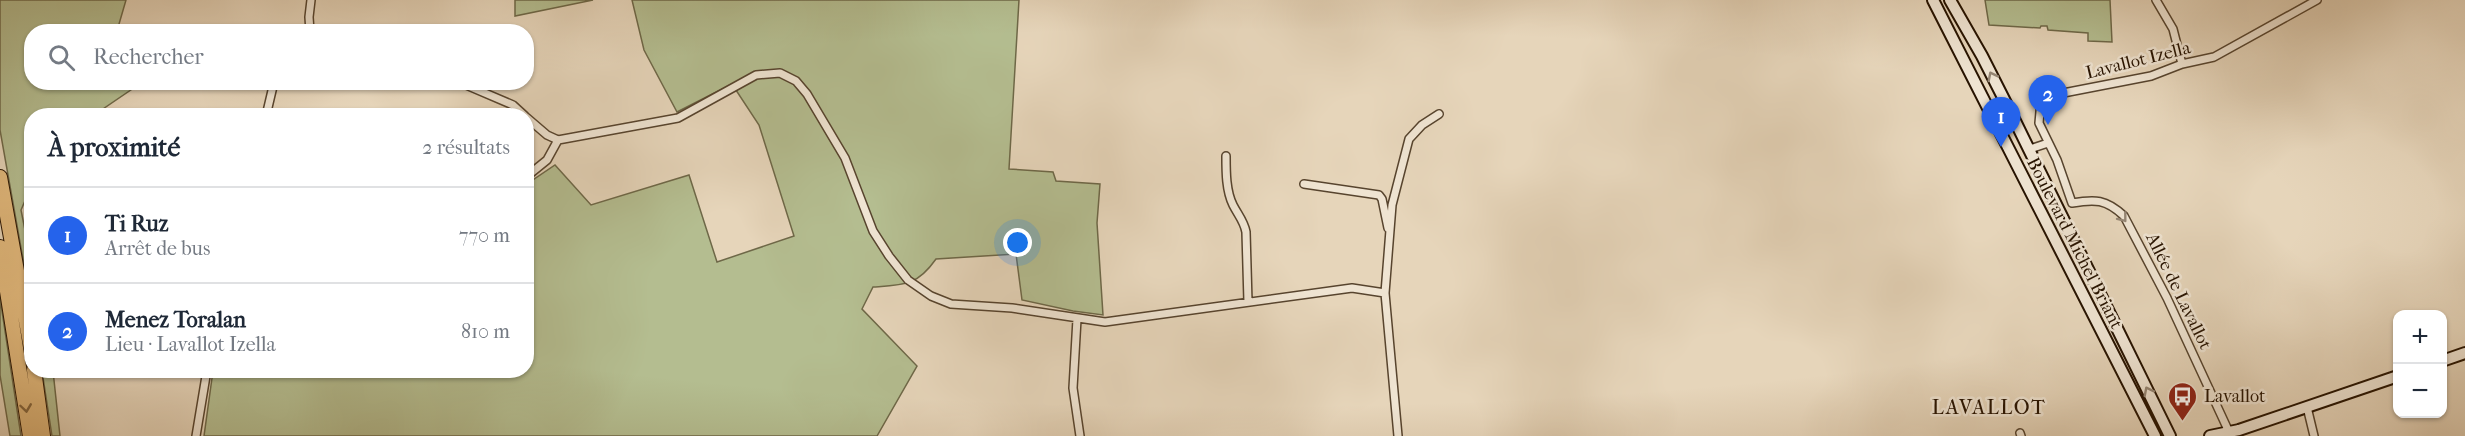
<!DOCTYPE html>
<html lang="fr">
<meta charset="utf-8">
<style>
body{margin:0;font-family:"IM FELL French Canon",serif;background:#f6f6f7;color:#1f2937}
.controls{position:absolute;right:18px;bottom:18px;display:grid;overflow:hidden;border-radius:12px;box-shadow:0 2px 4px #0004}
.controls button{width:54px;height:54px;display:grid;place-items:center;padding:0;border:0;border-bottom:2px solid #e0e1e3;background:#fff;color:#1f2937;font:30px sans-serif}
.you{position:absolute;left:1018px;top:243px;width:21px;height:21px;margin:-15px;border:4px solid #fff;border-radius:50%;background:#1a73e8;box-shadow:0 0 0 9px #1a73e833}
.badge{display:grid;place-items:center;width:39px;height:39px;border-radius:50%;background:#2563eb;color:#fff;font-size:20px;font-weight:700}
.pin{position:absolute;translate:-50% -50px;filter:drop-shadow(0 2px 3px #0008)}
.pin::after{content:'';position:absolute;top:32px;width:21px;height:18px;background:inherit;clip-path:polygon(0 0,100% 0,50% 100%)}
.list{margin:0;padding:0;list-style:none}
h2{display:flex;justify-content:space-between;align-items:center;height:78px;margin:0;padding:0 24px;font-size:26px}
h2 small{font-size:20px;font-weight:400;color:#747a83}
.list li{display:grid;grid-template-columns:39px 1fr auto;gap:18px;align-items:center;box-sizing:border-box;height:96px;padding:0 24px;border-top:2px solid #e0e1e3}
.list b{display:block;font-size:22px;white-space:nowrap}
.list p{margin:0;font-size:20px;white-space:nowrap;color:#747a83}
.list em{font-size:20px;font-style:normal;color:#747a83}
.icon{flex:none;width:33px;height:33px;fill:none;stroke:currentColor;stroke-width:2;stroke-linecap:round;stroke-linejoin:round}
.map{position:relative;flex:none;width:2465px;height:436px;overflow:hidden}
.search{position:absolute;background:#fff;box-shadow:0 2px 4px #0004;left:24px;top:24px;width:510px;height:66px;display:flex;align-items:center;gap:15px;box-sizing:border-box;padding:0 21px;border-radius:24px;color:#747a83;font-size:22px}
.panel{position:absolute;background:#fff;box-shadow:0 2px 4px #0004;left:24px;top:108px;width:510px;height:270px;border-radius:24px}
.map>svg:first-child{display:block}
.green{fill:#b4bd90;stroke:#6e6848;stroke-width:1.5}
.lines{fill:none;stroke-linecap:round;stroke-linejoin:round}
.street-casing{stroke:#57442e;stroke-width:10}
.secondary-casing{stroke:#271300;stroke-width:14}
.highway-casing{stroke:#271300;stroke-width:16}
.street{stroke:#efe4d2;stroke-width:7}
.secondary{stroke:#efe4d2;stroke-width:10}
.highway{stroke:#e3ba7d;stroke-width:14}
.oneway{stroke:#958674}
.oneway2{stroke:#85663e}
.labels{text-anchor:middle;stroke-width:5;stroke-linejoin:round;paint-order:stroke}
.street-label{font-size:18px;fill:#271300;stroke:#efe4d2}
.poi-label{font-size:18px;fill:#271300;stroke:#efe4d2;text-anchor:start}
.neighbourhood-label{font-size:20px;letter-spacing:1.5px;fill:#271300;stroke:#efe4d2}
</style>
<div class="map">
<svg width="2465" height="436" viewBox="0 0 2465 436">
<rect width="100%" height="100%" fill="#e6d5ba"/>
<filter id="stains"><feTurbulence type="fractalNoise" baseFrequency=".00333" numOctaves="4"/><feColorMatrix values="0 0 0 0 .2 0 0 0 0 .09 0 0 0 0 .02 0 0 0 .5 -.17"/></filter>
<radialGradient id="worn" r=".72"><stop offset=".6" stop-color="#630" stop-opacity="0"/><stop offset="1" stop-color="#630" stop-opacity=".3"/></radialGradient>
<!-- green -->
<path class="green" d="M0 0H126L117 31 32 32V82L141 83 94 115 32 116 31 187 21 210 31 260V304L0 130Z
M515 0H593L515 16Z
M632 0H1019L1009 169 1053 172 1056 181 1100 184 1097 223 1103 315 1073 311 1022 300 1016 254 936 259C917 286 904 285 873 287L862 309 917 366 877 436H204L213 371 526 370 527 184 555 165 591 205 689 175 717 262 794 236 759 125 732 84 677 112 644 50Z
M1985 0H2110L2112 42 2088 41V33L2048 30 2047 26H2041L2040 28 1989 25Z
M0 298 21 436H10L0 375Z
M42 371H53L60 436H52Z"/>
<g class="lines">
<defs>
<path id="street" d="M2156 0 2173 29 2182 64
M310 32 309 17 311 0
M459 82 513 105 525 116
M266 116 274 82
M526 117 547 135 558 140 678 118 756 75 780 73 796 81 807 94 845 158 873 231 889 256 908 280 931 296 951 304 1012 308 1105 322 1352 288 1385 293 1398 436
M2030 149 2048 143
M1226 156C1226 172 1226 191 1233 205 1238 215 1244 221 1246 232L1248 302
M526 177 547 160 558 140
M1304 184 1379 195 1382 199 1388 228
M2072 203 2057 160 2039 123 2041 101 2053 95 2151 76 2182 64 2214 57 2317 0
M2072 203C2095 199 2106 199 2124 216L2167 298 2229 432
M1385 293 1392 205 1409 139 1422 125 1439 114
M1077 319 1073 388 1080 436
M2307 407 2314 436
M2020 433 2021 436
M196 436 207 370"/>
<path id="secondary" d="M1933 0 2155 436
M1950 0 1982 56 2016 123 2170 436
M2442 361 2465 353
M2210 436 2239 430 2398 376"/>
<path id="highway" d="M0 177 32 354
M0 247 30 436
M34 370 43 436"/>
</defs>
<!-- street casing -->
<use href="#street" class="street-casing"/>
<!-- secondary casing -->
<use href="#secondary" class="secondary-casing"/>
<!-- highway casing -->
<use href="#highway" class="highway-casing"/>
<!-- street -->
<use href="#street" class="street"/>
<!-- secondary -->
<use href="#secondary" class="secondary"/>
<!-- highway -->
<use href="#highway" class="highway"/>
</g>
<!-- one-way arrows -->
<defs><path id="oneway-chevron" d="M-2-3.5L2.5 0L-2 3.5" fill="none" stroke-width="1.6" stroke-linecap="round" stroke-linejoin="round" transform="scale(1.5)"/></defs>
<g class="oneway">
<use href="#oneway-chevron" transform="translate(1992 76) rotate(-117)"/>
<use href="#oneway-chevron" transform="translate(2123 218) rotate(52)"/>
<use href="#oneway-chevron" transform="translate(2148 391) rotate(-117)"/>
</g>
<use class="oneway2" href="#oneway-chevron" transform="translate(26 408) rotate(82)"/>
<!-- icons -->
<defs>
<symbol id="bus-pin" viewBox="-11 -11 22 30"><path d="M0 17L-7.5 6A9.5 9.5 0 1 1 7.5 6Z" fill="#8f2418" stroke="#efe4d2"/><path d="M-5-6H5V4H4V6H2V4H-2V6H-4V4H-5ZM-3.5-4V0h7V-4ZM-3.5 1.2v1.5H-2V1.2ZM2 1.2v1.5H3.5V1.2Z" fill="#fff"/></symbol>
</defs>
<g fill-rule="evenodd">
<use href="#bus-pin" x="2166" y="380" width="33" height="45"/>
</g>
<g class="labels">
<!-- street labels -->
<g class="street-label">
<text transform="translate(2138 60) rotate(-14)" y="6">Lavallot Izella</text>
<text transform="translate(2075 243) rotate(63)" y="6">Boulevard Michel Briant</text>
<text transform="translate(2179 291) rotate(64)" y="6">Allée de Lavallot</text>
</g>
<!-- poi labels -->
<g class="poi-label">
<text x="2204" y="402">Lavallot</text>
</g>
<!-- neighbourhood labels -->
<g class="neighbourhood-label">
<text x="1989" y="414">LAVALLOT</text>
</g>
</g>
<rect width="100%" height="100%" filter="url(#stains)"/>
<rect width="100%" height="100%" fill="url(#worn)"/>
</svg>
<div class="controls">
<button>+</button>
<button>−</button>
</div>
<div class="you"></div>
<div class="pin badge" style="left:2001px;top:147px">1</div>
<div class="pin badge" style="left:2048px;top:125px">2</div>
<div class="search"><svg class="icon" aria-label="search" viewBox="0 0 24 24"><circle cx="10" cy="10" r="6"/><path d="M15 15l6 6"/></svg>Rechercher</div>
<section class="panel">
<h2>À proximité<small>2 résultats</small></h2>
<ul class="list">
<li><span class="badge">1</span><div><b>Ti Ruz</b><p>Arrêt de bus</p></div><em>770 m</em></li>
<li><span class="badge">2</span><div><b>Menez Toralan</b><p>Lieu · Lavallot Izella</p></div><em>810 m</em></li>
</ul>
</section>
</div>
